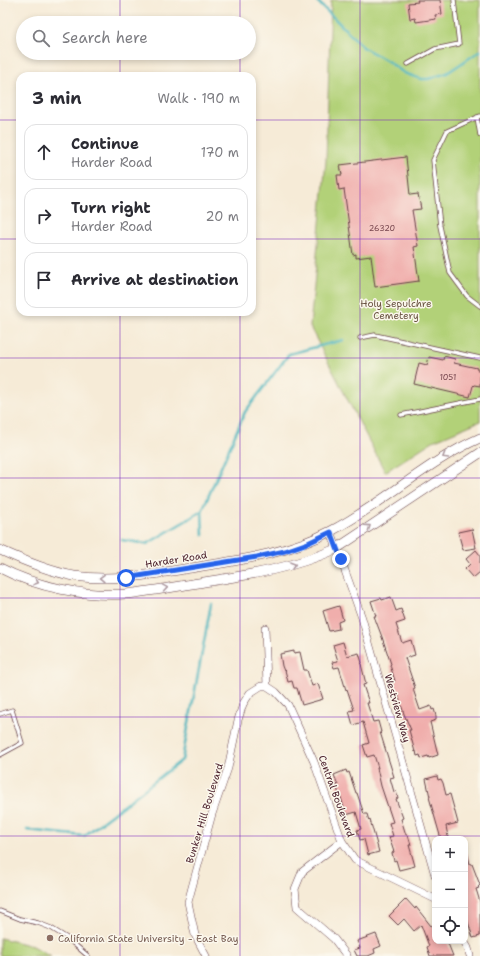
<!DOCTYPE html>
<meta charset="utf-8">
<style>
body{margin:0;font-family:"Shantell Sans",sans-serif;background:#f7f7f7;color:#2b2b33}
.controls{position:absolute;right:12px;bottom:12px;display:grid;overflow:hidden;border-radius:8px;box-shadow:0 2px 6px #0003}
.controls button{width:36px;height:36px;display:grid;place-items:center;padding:0;border:0;border-bottom:1px solid #e1e1e2;background:#fff;color:#2b2b33;font:20px sans-serif}
.stop{position:absolute;width:12px;height:12px;margin:-9px;border:3px solid #2563eb;border-radius:50%;background:#fff}
.stop.end{background:#2563eb;border-color:#fff;box-shadow:0 1px 4px #0008}
.list{margin:0;padding:0;list-style:none}
h2{display:flex;justify-content:space-between;align-items:center;height:52px;margin:0;padding:0 16px;font-size:17px}
h2 small{font-size:13px;font-weight:400;color:#7c7c81}
.list li{display:grid;grid-template-columns:26px 1fr auto;gap:12px;align-items:center;box-sizing:border-box;height:56px;margin:0 8px 8px;padding:0 8px;border:1px solid #e1e1e2;border-radius:12px}
.list b{display:block;font-size:15px;white-space:nowrap}
.list p{margin:0;font-size:13px;white-space:nowrap;color:#7c7c81}
.list em{font-size:13px;font-style:normal;color:#7c7c81}
.icon{flex:none;width:22px;height:22px;fill:none;stroke:currentColor;stroke-width:2;stroke-linecap:round;stroke-linejoin:round}
.map{position:relative;flex:none;width:480px;height:956px;overflow:hidden}
.search{position:absolute;background:#fff;box-shadow:0 2px 6px #0003;left:16px;top:16px;width:240px;height:44px;display:flex;align-items:center;gap:10px;box-sizing:border-box;padding:0 14px;border-radius:22px;color:#7c7c81;font-size:15px}
.panel{position:absolute;background:#fff;box-shadow:0 2px 6px #0003;left:16px;top:72px;width:240px;height:244px;border-radius:12px}
.map>svg:first-child{display:block}
.green{fill:#b2d178;stroke:#7e7852}
.lines{fill:none;stroke-linecap:round;stroke-linejoin:round}
.stream{stroke:#44b4bd;stroke-width:2.5}
.building{fill:#f0aeac}
.lane-casing{stroke:#643e45;stroke-width:5}
.street-casing{stroke:#643e45;stroke-width:8}
.secondary-casing{stroke:#643e45;stroke-width:10}
.lane{stroke:#fff;stroke-width:3.5}
.street{stroke:#fff;stroke-width:7}
.secondary{stroke:#fff;stroke-width:9}
.oneway{stroke:#ae9aa0}
.route{stroke:#2563eb;stroke-width:5}
.grid{fill:none;stroke:#7b2cbf;stroke-width:1;stroke-opacity:0.55}
.education-dot{fill:#8d6e63;stroke:#fbf7ec;stroke-width:1.5}
.labels{text-anchor:middle;stroke-width:3;stroke-linejoin:round;paint-order:stroke}
.number-label{font-size:8px;fill:#74434b}
.park-label{font-size:10px;fill:#695442;stroke:#fbf7ec}
.street-label{font-size:10px;fill:#4a1f2b;stroke:#fbf7ec}
.education-label{font-size:10px;fill:#785e54;stroke:#fbf7ec;text-anchor:start}
</style>
<div class="map">
<svg width="480" height="956" viewBox="0 0 480 956">
<rect width="100%" height="100%" fill="#fbf7ec"/>
<filter id="ink" filterUnits="userSpaceOnUse"><feTurbulence type="fractalNoise" baseFrequency=".025" numOctaves="2"/><feDisplacementMap in="SourceGraphic" scale="8" xChannelSelector="R" yChannelSelector="G"/><feConvolveMatrix kernelMatrix="1 2 1 2 8 2 1 2 1" color-interpolation-filters="sRGB"/></filter>
<filter id="wash" filterUnits="userSpaceOnUse"><feTurbulence type="fractalNoise" baseFrequency=".012" numOctaves="4" result="noise"/><feDisplacementMap in="SourceGraphic" scale="16" xChannelSelector="R" yChannelSelector="G"/><feGaussianBlur stdDeviation="0.9" result="paint"/><feColorMatrix in="noise" values="0 0 0 0 0 0 0 0 0 0 0 0 0 0 0 0 0 1.4 0 .05"/><feComposite in="paint" operator="in"/></filter>
<g filter="url(#wash)">
<rect width="100%" height="100%" fill="#f6ebd7"/>
<!-- green -->
<path class="green" d="M331 0H480V421L433 441 385 472 310 327 326 161Z
M0 938 33 946 51 956H0Z"/>
<g class="lines">
<!-- stream -->
<path class="stream" d="M316 0 364 48 386 60 404 73 421 79H428L447 73 480 51
M203 535 202 511 245 412 289 354 343 340
M122 540 147 544 202 511
M27 830 84 836 182 760 211 604"/>
</g>
<g id="blocks">
<!-- building -->
<path class="building" d="M417 0H440L442 14 435 15 436 19 416 22 415 18 410 19 408 3 418 2Z
M406 157 410 195 418 194 421 209 412 210 418 246 414 247 419 281 375 287 371 256 356 258V254L353 255 344 189 339 190 337 175H342L340 165Z
M444 356 455 359 454 363 477 368V370H480V386L474 385 473 386 470 397 414 384 419 363 427 365 429 357 443 360Z
M472 529 476 548 463 550 458 532Z
M476 550 480 555V572L473 578 465 569 470 564 466 559Z
M391 597 396 611 401 609 405 621 396 624 402 643 411 640 415 655 405 658 415 688 413 689 420 710 431 706 432 710 434 709 436 716V720L430 722 438 755 429 758 428 756 421 758 420 755 417 756 416 751 415 752 409 730H411L404 714 398 695 395 696 392 688 391 682 395 681 390 665 391 664 382 637 374 616H376L371 601 381 598 382 600Z
M339 606 343 620 338 622 339 629 329 631 323 611Z
M343 642 347 656 359 653 362 663 361 664 366 684 363 685 369 703H367L373 722 378 721 381 732H380L394 777 390 778 394 792 396 791 398 798 396 799 403 818 401 819 406 835H408L411 845H409L415 866 399 870 396 860 394 861 392 853 394 852 389 837 393 836 389 823 393 822 381 786 377 768H378L374 755 367 757 363 745 369 743 363 722 353 725 349 711 354 710 347 689 346 690 339 667 334 668 332 662 338 661 333 645Z
M294 651V653L300 652 304 670H307L312 686 318 684 323 699 302 705 297 688H294L292 681 288 682 285 670 284 671 282 666 280 654Z
M346 770 347 773 349 772 356 793H357L364 814H367L369 821 370 820 379 852 368 855 364 839 360 840 357 830 361 829 356 812 346 815 340 794H339L336 785H338L334 775Z
M437 776 438 780 441 779 443 783 446 795 450 794 458 823 446 826 448 837 441 839 429 797H430L426 779Z
M465 852H467L470 864H472L480 885 478 887 479 888 476 889 480 902V936L473 938 465 912Z
M406 899 415 909 416 907 431 926 435 925V941H447L453 956H430L427 947 429 946 421 925 414 931 404 919 398 925 389 916Z
M376 934 381 946 374 949 375 953 368 956H357L354 950 360 948 357 941Z"/>
</g>
</g>
<g filter="url(#ink)">
<use href="#blocks" fill-opacity="0" stroke="#643e45" stroke-width="1"/>
<g class="lines">
<defs>
<path id="lane" d="M408 64 435 49 459 44 454 0
M480 116 447 131 433 160 440 226 450 273 467 296 480 306
M477 117 480 135
M360 338 375 335 480 358
M401 415 480 399
M0 714 12 710 22 743 0 755
M0 911 20 919 38 923 51 928 67 938 88 956"/>
<path id="street" d="M331 532 362 618 435 875
M265 628 267 686
M267 686 276 692 288 705 314 762 342 841 355 860 435 899
M342 841 302 872 295 889 297 907 334 939 347 956
M464 941 468 948 470 956
M206 956 195 935 188 902 212 814 228 768 238 720 243 704 250 693 261 686H267"/>
<path id="secondary" d="M0 550C24 561 48 571 74 576 113 582 153 574 191 568 240 560 287 554 331 531 383 504 426 462 480 438
M0 568C36 587 86 597 126 594 153 591 179 586 204 582 251 575 292 568 336 549L480 453"/>
</defs>
<!-- lane casing -->
<use href="#lane" class="lane-casing"/>
<!-- street casing -->
<use href="#street" class="street-casing"/>
<!-- secondary casing -->
<use href="#secondary" class="secondary-casing"/>
<!-- lane -->
<use href="#lane" class="lane"/>
<!-- street -->
<use href="#street" class="street"/>
<!-- secondary -->
<use href="#secondary" class="secondary"/>
</g>
<!-- one-way arrows -->
<defs><path id="oneway-chevron" d="M-2-3.5L2.5 0L-2 3.5" fill="none" stroke-width="1.6" stroke-linecap="round" stroke-linejoin="round"/></defs>
<g class="oneway">
<use href="#oneway-chevron" transform="translate(445 456) rotate(149)"/>
<use href="#oneway-chevron" transform="translate(368 527) rotate(-34)"/>
<use href="#oneway-chevron" transform="translate(293 565) rotate(-16)"/>
<use href="#oneway-chevron" transform="translate(102 578) rotate(-178)"/>
<use href="#oneway-chevron" transform="translate(36 582) rotate(17)"/>
<use href="#oneway-chevron" transform="translate(165 588) rotate(-9)"/>
</g>
</g>
<g class="lines" filter="url(#ink)">
<!-- route -->
<path class="route" d="M126 578 257 557 285 551 308 543 331 532 341 559"/>
</g>
<!-- grid -->
<path class="grid" d="M120 0V23M240 0V23M360 0V956M120 53V76M240 53V76M0 120H20M252 120H480M0 239H20M252 239H480M120 312V956M240 312V956M0 358H480M0 478H480M0 598H480M0 717H480M0 836H480"/>
<!-- markers -->
<circle class="education-dot" cx="50" cy="938" r="4"/>
<g class="labels">
<!-- number labels -->
<g class="number-label">
<text x="382" y="231">26320</text>
<text x="448" y="380">1051</text>
</g>
<!-- park labels -->
<g class="park-label">
<text x="396" y="307">Holy Sepulchre<tspan x="396" dy="12">Cemetery</tspan></text>
</g>
<!-- street labels -->
<g class="street-label">
<text transform="translate(176 559) rotate(-9)" y="4">Harder Road</text>
<text transform="translate(398 708) rotate(74)" y="4">Westview Way</text>
<text transform="translate(337 796) rotate(70)" y="4">Central Boulevard</text>
<text transform="translate(204 813) rotate(-73)" y="4">Bunker Hill Boulevard</text>
</g>
<!-- education labels -->
<g class="education-label">
<text x="58" y="942">California State University - East Bay</text>
</g>
</g>
</svg>
<div class="controls">
<button>+</button>
<button>−</button>
<button><svg class="icon" aria-label="locate" viewBox="0 0 24 24"><circle cx="12" cy="12" r="6"/><path d="M12 2v4M12 18v4M2 12h4M18 12h4"/></svg></button>
</div>
<div class="stop" style="left:126px;top:578px"></div>
<div class="stop end" style="left:341px;top:559px"></div>
<div class="search"><svg class="icon" aria-label="search" viewBox="0 0 24 24"><circle cx="10" cy="10" r="6"/><path d="M15 15l6 6"/></svg>Search here</div>
<section class="panel">
<h2>3 min<small>Walk · 190 m</small></h2>
<ul class="list">
<li><svg class="icon" aria-label="ahead" viewBox="0 0 24 24"><path d="M12 20V5M6 11l6-6 6 6"/></svg><div><b>Continue</b><p>Harder Road</p></div><em>170 m</em></li>
<li><svg class="icon" aria-label="right" viewBox="0 0 24 24"><path d="M7 20v-9h11M14 6l5 5-5 5"/></svg><div><b>Turn right</b><p>Harder Road</p></div><em>20 m</em></li>
<li><svg class="icon" aria-label="arrive" viewBox="0 0 24 24"><path d="M6 21V4h12l-3 4 3 4H6"/></svg><div><b>Arrive at destination</b></div></li>
</ul>
</section>
</div>
